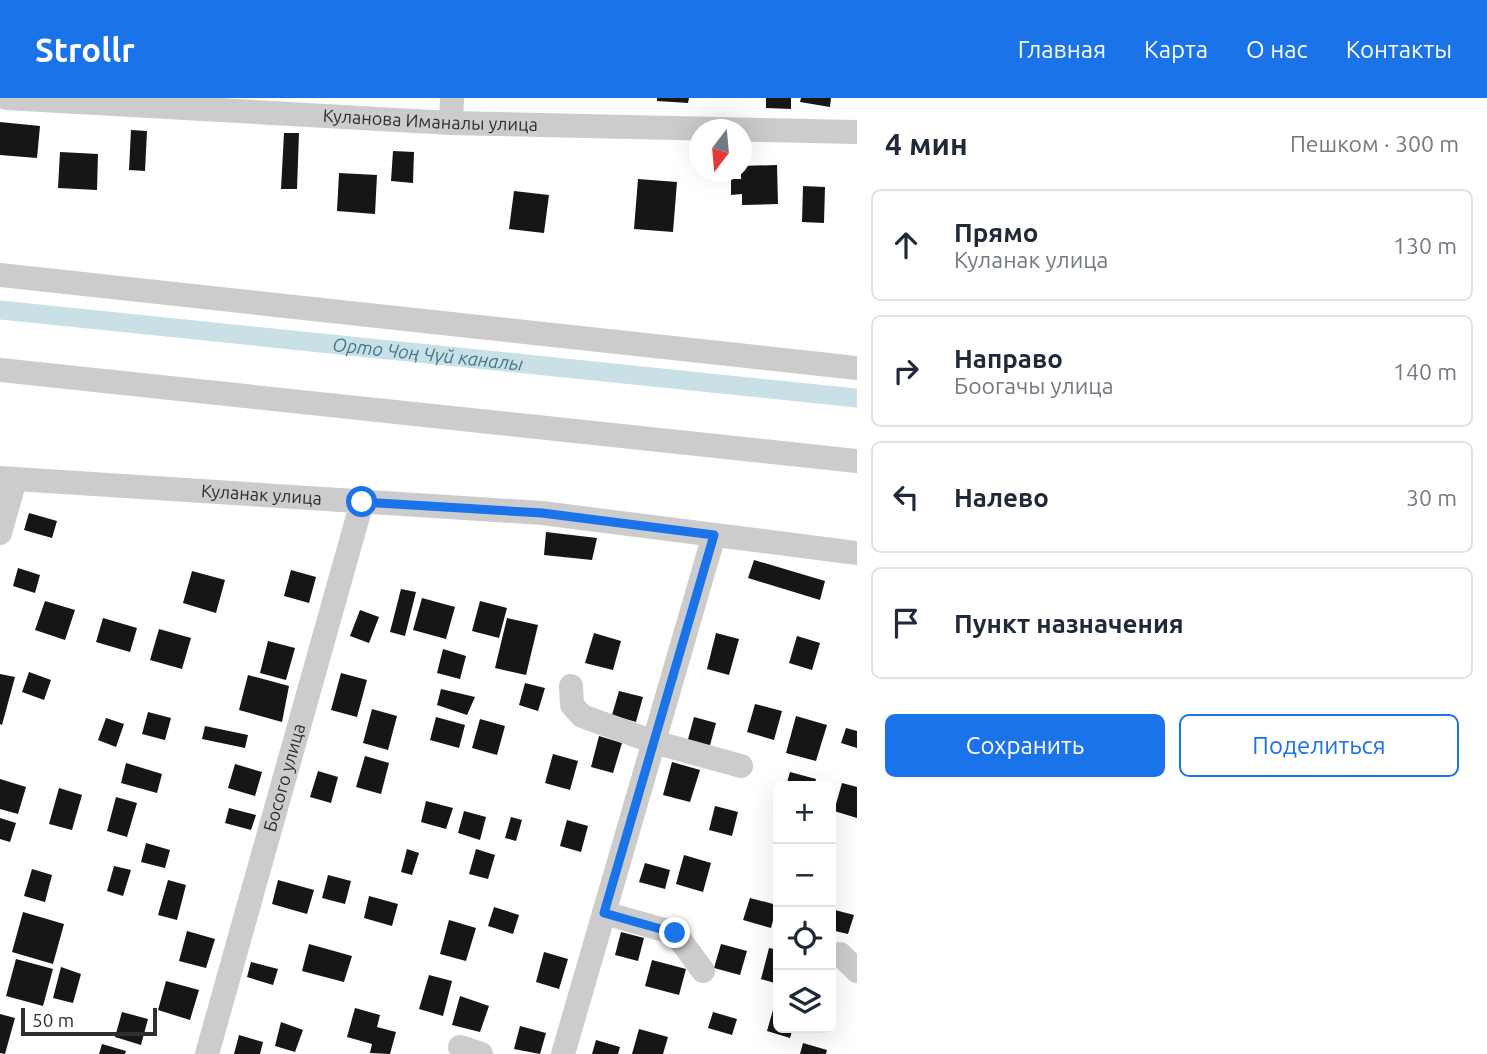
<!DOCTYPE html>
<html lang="ru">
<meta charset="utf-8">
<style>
body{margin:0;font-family:Ubuntu,sans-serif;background:#f6f6f7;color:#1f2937}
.controls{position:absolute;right:21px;bottom:21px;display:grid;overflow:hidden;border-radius:10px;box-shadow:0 7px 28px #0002}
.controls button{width:63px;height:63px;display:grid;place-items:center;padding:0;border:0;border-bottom:2px solid #e0e1e3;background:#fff;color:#1f2937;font:35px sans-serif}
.compass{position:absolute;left:689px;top:21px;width:63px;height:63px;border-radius:50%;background:#fff;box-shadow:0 7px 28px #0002;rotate:196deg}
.scale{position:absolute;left:21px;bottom:18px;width:136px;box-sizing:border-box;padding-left:7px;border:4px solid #2f2f2f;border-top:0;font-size:19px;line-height:24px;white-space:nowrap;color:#2f2f2f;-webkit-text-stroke:5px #fff;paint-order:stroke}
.stop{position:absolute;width:21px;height:21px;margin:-16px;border:5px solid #1a73e8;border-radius:50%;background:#fff}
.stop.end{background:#1a73e8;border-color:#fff;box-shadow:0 2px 7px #0008}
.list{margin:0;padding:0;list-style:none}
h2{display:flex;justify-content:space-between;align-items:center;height:91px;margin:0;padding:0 28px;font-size:30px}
h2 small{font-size:23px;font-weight:400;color:#747a83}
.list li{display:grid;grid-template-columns:46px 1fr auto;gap:21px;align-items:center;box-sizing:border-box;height:112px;margin:0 14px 14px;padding:0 14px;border:2px solid #e0e1e3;border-radius:10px}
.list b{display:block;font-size:26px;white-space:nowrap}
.list p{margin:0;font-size:23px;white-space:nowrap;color:#747a83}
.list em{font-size:23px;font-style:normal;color:#747a83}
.actions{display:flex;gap:14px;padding:21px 28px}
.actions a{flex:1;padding:16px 0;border:2px solid #1a73e8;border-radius:10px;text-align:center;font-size:24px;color:#1a73e8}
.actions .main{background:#1a73e8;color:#fff}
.icon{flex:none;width:38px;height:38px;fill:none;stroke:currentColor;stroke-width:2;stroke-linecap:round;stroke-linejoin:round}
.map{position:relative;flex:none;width:857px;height:956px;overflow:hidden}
header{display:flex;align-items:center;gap:42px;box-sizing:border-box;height:98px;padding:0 35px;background:#1a73e8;color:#fff}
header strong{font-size:33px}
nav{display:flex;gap:38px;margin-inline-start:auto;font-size:24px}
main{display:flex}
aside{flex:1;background:#fff}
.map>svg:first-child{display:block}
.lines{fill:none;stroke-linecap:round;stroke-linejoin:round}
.canal{stroke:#cae0e7;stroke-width:19}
.building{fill:#161616}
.minor{stroke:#ccc;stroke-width:24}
.route{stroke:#1a73e8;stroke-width:9}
.labels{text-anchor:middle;stroke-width:7;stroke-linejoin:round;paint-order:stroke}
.street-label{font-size:18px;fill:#2f2f2f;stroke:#fff}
.water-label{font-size:19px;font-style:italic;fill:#447a8a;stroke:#fff}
</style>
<header>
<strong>Strollr</strong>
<nav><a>Главная</a><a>Карта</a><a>О нас</a><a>Контакты</a></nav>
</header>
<main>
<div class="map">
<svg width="857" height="956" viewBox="0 0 857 956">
<rect width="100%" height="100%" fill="#fff"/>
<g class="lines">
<!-- canal -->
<path class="canal" id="s1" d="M0 212 857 300"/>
</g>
<!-- building -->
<path class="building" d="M657 0H689L688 5 657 3Z
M766 0H791V11L766 10Z
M801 0H831L830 9 800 4Z
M0 24 40 28 37 60 0 57Z
M131 32 147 33 145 73 129 72Z
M284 35H299L297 91H281Z
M393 53 414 54 413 85 391 83Z
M60 54 98 56 97 92 58 90Z
M777 67 778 106 742 107V96L731 97V81H741V68Z
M339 75 377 77 375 116 337 113Z
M638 81 677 84 673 134 634 131Z
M803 88 825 89 824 125 802 124Z
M514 93 549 97 544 135 509 131Z
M29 415 57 423 52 440 24 432Z
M546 434 597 440 592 462 544 457Z
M754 462 825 483 820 502 748 480Z
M18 470 40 477 35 495 13 488Z
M291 472 316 479 309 505 284 498Z
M192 473 225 482 216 515 183 505Z
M401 491 416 494 405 538 390 534Z
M422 500 455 509 446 541 413 532Z
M45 503 75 512 65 542 35 532Z
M480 503 507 510 499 540 472 533Z
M360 512 379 519 369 545 350 538Z
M103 520 137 530 130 554 96 544Z
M507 520 538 527 526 577 495 570Z
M159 531 191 540 182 571 150 562Z
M594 535 621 543 613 572 585 565Z
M716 535 739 541 729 577 707 571Z
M797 538 820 545 812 572 789 565Z
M268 543 295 550 286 582 260 575Z
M443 551 466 558 460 581 437 575Z
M29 574 51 582 44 602 22 594Z
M341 575 367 582 357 619 331 612Z
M0 576 15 579 2 627 0 626Z
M248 577 289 588 282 624 239 612Z
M525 585 545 590 538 613 519 607Z
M441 591 475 599 467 617 437 607Z
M619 593 643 599 636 624 612 617Z
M755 606 782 613 774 642 747 634Z
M372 611 397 618 388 652 363 645Z
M148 614 171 620 165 642 142 636Z
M796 618 827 627 816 663 786 655Z
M436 619 465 627 459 650 430 642Z
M694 619 716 625 709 651 687 645Z
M106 620 124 626 116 649 98 642Z
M480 621 505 628 497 657 472 650Z
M205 628 248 637 245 650 202 641Z
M846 630 857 633V650L841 645Z
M599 638 622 645 613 675 591 669Z
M553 656 578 663 570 692 545 685Z
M365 658 389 665 381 696 356 689Z
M672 664 700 672 690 704 663 697Z
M126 665 162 676 157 695 121 685Z
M235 666 262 674 255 698 228 690Z
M318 673 338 679 331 705 310 699Z
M790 674 816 681 814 688H786Z
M0 681 26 689 18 716 0 711Z
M842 685 857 689V720L834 713Z
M59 690 82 697 72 732 49 726Z
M116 699 137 705 127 739 107 733Z
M426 703 453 710 446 731 421 724Z
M715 708 738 714 732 738 709 732Z
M229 710 256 717 251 732 225 725Z
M464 713 486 719 480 742 458 735Z
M511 719 522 722 516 743 505 740Z
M0 720 16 725 10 744 0 741Z
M567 722 588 728 581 754 560 748Z
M146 745 170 752 165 770 141 764Z
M407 751 419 755 412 777 401 774Z
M476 751 495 757 488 781 469 776Z
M684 757 711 765 703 794 676 786Z
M645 765 670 772 665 791 639 784Z
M114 768 131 772 123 798 107 793Z
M32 771 52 777 45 804 24 798Z
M328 777 351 783 345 806 322 800Z
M168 782 186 787 177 822 158 817Z
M278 782 314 792 307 816 272 806Z
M369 798 398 806 392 828 364 820Z
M750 800 777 807 771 830 743 822Z
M494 809 519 817 513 836 488 828Z
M831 811 854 817 848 836 831 832Z
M23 814 64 826 53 866 12 854Z
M449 822 476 830 466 863 440 856Z
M187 833 215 841 206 870 179 863Z
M621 834 644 840 638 863 615 857Z
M309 846 352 858 344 884 302 873Z
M721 846 747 853 740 877 714 870Z
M769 850 778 852V886L761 881Z
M544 854 568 861 559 891 536 884Z
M16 861 53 871 43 908 6 898Z
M652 862 686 871 679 897 645 888Z
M251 864 278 871 273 887 247 879Z
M61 869 81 876 73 905 53 900Z
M429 877 452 883 443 918 419 911Z
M166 883 199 892 190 922 158 912Z
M460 898 489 908 480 934 452 927Z
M775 905 778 906V930H793L790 940 767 933Z
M355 910 380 917 377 929 396 934 390 956 370 955 372 946 347 939Z
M122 914 148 921 141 947 115 939Z
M713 914 737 921 732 937 708 930Z
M0 916 15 920 5 956 0 955Z
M281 924 303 932 295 954 275 948Z
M520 928 546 935 540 956 514 951Z
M639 931 668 939 663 956H632Z
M239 937 263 944 260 956H234Z
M596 942 620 949 618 956H592Z
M803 945 827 952 826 956H800Z
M102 946 126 953 125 956H99Z"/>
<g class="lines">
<!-- minor -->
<g class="minor">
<path id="s2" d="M6 0 451 25 857 34"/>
<path d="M451 25 452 0"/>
<path d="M0 177 857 270"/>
<path d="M0 272 857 363"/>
<path id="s3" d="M0 380 542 415 857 455"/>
<path d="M0 435 15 382"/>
<path d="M571 588 572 607 582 618 654 644 741 668"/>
<path d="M604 815 675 835 703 873"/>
<path d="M840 856 857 873"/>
<path d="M460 949 481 956"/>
<path id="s4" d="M207 956 362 404"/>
<path d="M563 956 714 437"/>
</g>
</g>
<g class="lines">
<!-- route -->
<path class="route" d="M362 404 542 415 714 437 604 815 675 835"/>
</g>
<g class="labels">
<!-- street labels -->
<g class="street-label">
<text dy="6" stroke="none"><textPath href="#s2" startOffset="425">Куланова Иманалы улица</textPath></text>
<text dy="6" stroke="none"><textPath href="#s3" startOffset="262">Куланак улица</textPath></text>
<text dy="6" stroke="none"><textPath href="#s4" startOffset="287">Босого улица</textPath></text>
</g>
<!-- water labels -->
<g class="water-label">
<text dy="7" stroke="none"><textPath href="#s1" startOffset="430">Орто Чоң Чүй каналы</textPath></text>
</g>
</g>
</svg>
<div class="controls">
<button>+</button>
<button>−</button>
<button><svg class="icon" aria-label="locate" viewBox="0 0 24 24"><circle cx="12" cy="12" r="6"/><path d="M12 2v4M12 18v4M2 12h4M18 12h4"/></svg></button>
<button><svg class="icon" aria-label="layers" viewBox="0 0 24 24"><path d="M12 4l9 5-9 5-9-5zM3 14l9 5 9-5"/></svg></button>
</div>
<svg class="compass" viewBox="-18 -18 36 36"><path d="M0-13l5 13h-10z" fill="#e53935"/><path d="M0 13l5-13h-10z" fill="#747a83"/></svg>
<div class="scale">50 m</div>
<div class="stop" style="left:362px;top:404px"></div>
<div class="stop end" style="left:675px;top:835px"></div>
</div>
<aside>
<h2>4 мин<small>Пешком · 300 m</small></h2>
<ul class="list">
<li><svg class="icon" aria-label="ahead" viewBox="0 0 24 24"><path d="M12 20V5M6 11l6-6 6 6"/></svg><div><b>Прямо</b><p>Куланак улица</p></div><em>130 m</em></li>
<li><svg class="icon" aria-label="right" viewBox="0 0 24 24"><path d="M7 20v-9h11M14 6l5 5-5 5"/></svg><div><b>Направо</b><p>Боогачы улица</p></div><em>140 m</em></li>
<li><svg class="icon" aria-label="left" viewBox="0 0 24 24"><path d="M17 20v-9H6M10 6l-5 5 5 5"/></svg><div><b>Налево</b></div><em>30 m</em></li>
<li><svg class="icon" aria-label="arrive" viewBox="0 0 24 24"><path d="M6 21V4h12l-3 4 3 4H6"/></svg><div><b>Пункт назначения</b></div></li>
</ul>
<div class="actions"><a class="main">Сохранить</a><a>Поделиться</a></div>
</aside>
</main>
